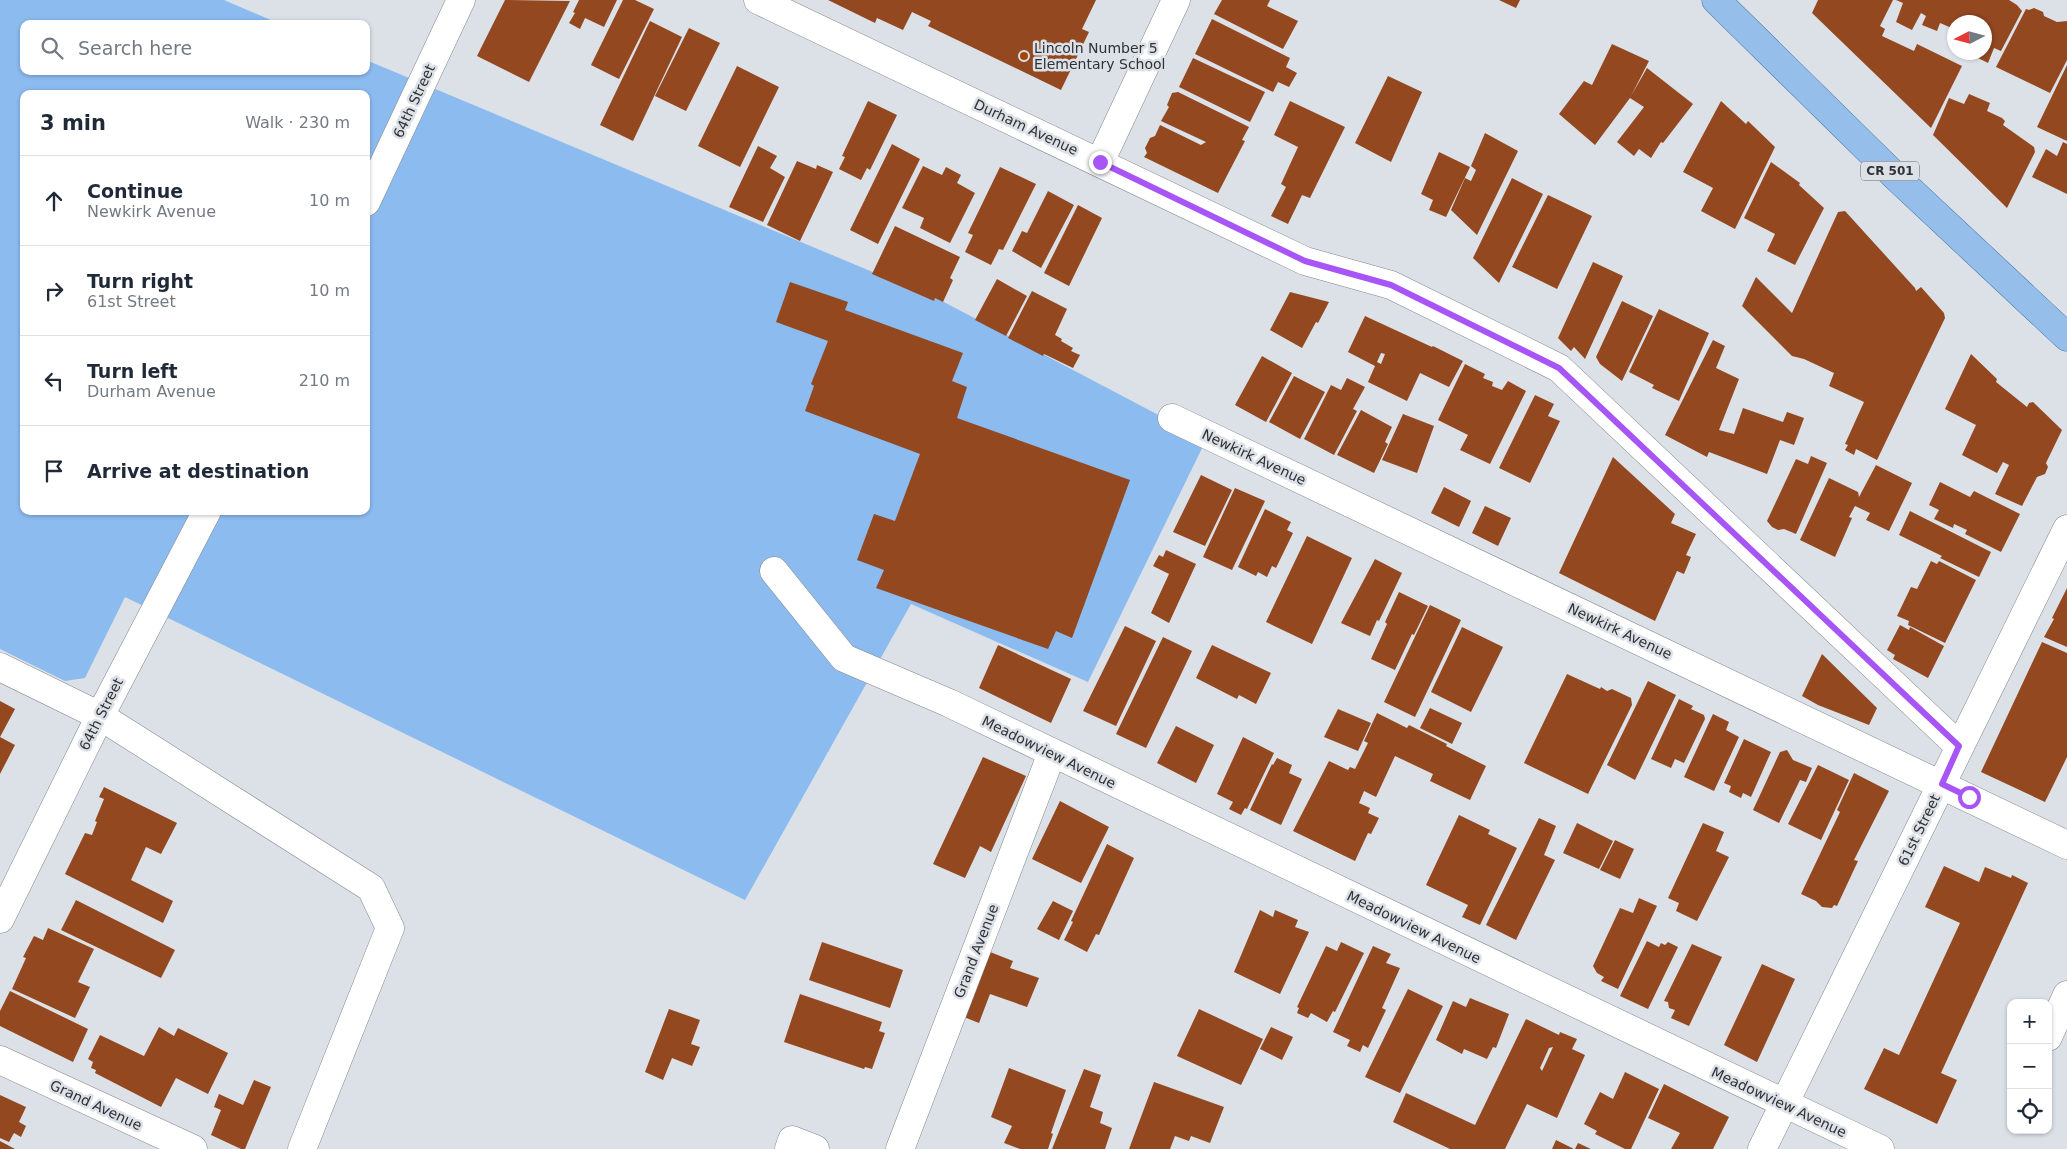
<!DOCTYPE html>
<meta charset="utf-8">
<style>
body{margin:0;font-family:"DejaVu Sans",sans-serif;background:#f2f2f3;color:#1f2937}
.controls{position:absolute;right:15px;bottom:15px;display:grid;overflow:hidden;border-radius:10px;box-shadow:0 1px 4px #0004}
.controls button{width:45px;height:45px;display:grid;place-items:center;padding:0;border:0;border-bottom:1px solid #e0e1e3;background:#fff;color:#1f2937;font:25px sans-serif}
.compass{position:absolute;left:1947px;top:15px;width:45px;height:45px;border-radius:50%;background:#fff;box-shadow:0 1px 4px #0004;rotate:264deg}
.stop{position:absolute;width:15px;height:15px;margin:-11px;border:4px solid #a855f7;border-radius:50%;background:#fff}
.stop.end{background:#a855f7;border-color:#fff;box-shadow:0 1px 5px #0008}
.list{margin:0;padding:0;list-style:none}
h2{display:flex;justify-content:space-between;align-items:center;height:65px;margin:0;padding:0 20px;font-size:21px}
h2 small{font-size:16px;font-weight:400;color:#747a83}
.list li{display:grid;grid-template-columns:32px 1fr auto;gap:15px;align-items:center;box-sizing:border-box;height:90px;padding:0 20px;border-top:1px solid #e0e1e3}
.list b{display:block;font-size:19px;white-space:nowrap}
.list p{margin:0;font-size:16px;white-space:nowrap;color:#747a83}
.list em{font-size:16px;font-style:normal;color:#747a83}
.icon{flex:none;width:28px;height:28px;fill:none;stroke:currentColor;stroke-width:2;stroke-linecap:round;stroke-linejoin:round}
.map{position:relative;flex:none;width:2067px;height:1149px;overflow:hidden}
.search{position:absolute;background:#fff;box-shadow:0 1px 4px #0004;left:20px;top:20px;width:350px;height:55px;display:flex;align-items:center;gap:12px;box-sizing:border-box;padding:0 18px;border-radius:10px;color:#747a83;font-size:19px}
.panel{position:absolute;background:#fff;box-shadow:0 1px 4px #0004;left:20px;top:90px;width:350px;height:425px;border-radius:10px}
.map>svg:first-child{display:block}
.green{fill:#8cbbef;fill-rule:evenodd}
.building{fill:#934820;fill-rule:evenodd}
.lines{fill:none;stroke-linecap:round;stroke-linejoin:round}
.minor-casing{stroke:#83888e;stroke-width:29}
.major-casing{stroke:#4471a2;stroke-width:29}
.minor{stroke:#fff;stroke-width:28}
.major{stroke:#95beeb;stroke-width:28}
.route{stroke:#a855f7;stroke-width:6}
.poi-dot{fill:#a74504;stroke:#dce1e8;stroke-width:2}
.labels{text-anchor:middle;stroke-width:5;stroke-linejoin:round;paint-order:stroke}
.shield{fill:#dce1e8;stroke:#636669;stroke-width:1}
.shield-label{font-size:12px;font-weight:bold;fill:#2f3133}
.poi-label{font-size:14px;fill:#2f3133;stroke:#dce1e8;text-anchor:start}
.street-label{font-size:14px;fill:#2f3133;stroke:#dce1e8}
</style>
<div class="map">
<svg width="2067" height="1149" viewBox="0 0 2067 1149">
<rect width="100%" height="100%" fill="#dce1e8"/>
<!-- green -->
<path class="green" d="M0 0H224L280 24H24V71H366V60L942 301 1206 440 1088 682 911 604 745 900 125 597 85 678 65 681 0 649ZM24 94H366V511H24Z"/>
<!-- building -->
<path class="building" d="M505 0 570 1 529 82 477 56Z
M579 0H617L604 27 585 18 580 29 569 23 575 13 573 12Z
M623 0H635L654 9 619 79 591 65Z
M828 0H1096L1082 29 1089 32 1061 90 928 26 931 21 912 12 903 30 877 18 875 23Z
M1222 0H1270L1267 6 1298 21 1283 49 1214 14Z
M1499 0H1520L1516 8Z
M1818 0H1893L1880 26 1885 29 1882 36 1914 51 1917 44 1962 66 1931 128 1812 13Z
M1896 0H2009L2017 5 2022 11 2001 51 1994 48 1988 63 1966 52H1984V22H1954V29L1940 23 1937 31 1922 25 1926 16 1921 13 1912 30 1896 22 1903 3Z
M2034 8 2043 12 2044 16 2057 22 2067 21V60L2050 93 1996 67 2026 9 2029 10Z
M1212 19 1290 58 1286 67 1297 73 1289 87 1278 82 1273 92 1195 54Z
M650 21 682 37 633 141 600 125Z
M689 28 720 43 686 111 655 96Z
M1612 44 1649 61 1631 96 1647 68 1693 104 1663 143 1661 142 1651 158 1639 149 1634 156 1617 142 1644 107 1630 98 1595 145 1559 114 1584 81 1592 85Z
M1193 58 1265 92 1250 122 1179 87Z
M2067 65V141L2037 127Z
M737 66 779 87 740 167 698 146Z
M1388 76 1422 92 1391 162 1355 143Z
M1178 92 1249 127 1242 140 1245 141 1218 193 1144 157 1147 153 1145 148 1150 138 1155 136 1160 125 1201 145 1206 142 1161 121 1169 107 1167 105 1172 93Z
M1969 94 1990 103 1987 111 2002 118 2005 121 2003 125 2034 147 2035 152 2007 208 1933 135 1949 98 1964 104Z
M868 101 897 115 870 170 867 168 861 180 839 169 845 157 842 156Z
M1290 101 1345 127 1310 198 1302 195 1288 224 1271 216 1286 187 1281 184 1298 147 1274 135Z
M1721 101 1746 124 1748 121 1775 147 1735 229 1701 211 1713 188 1683 172Z
M1485 133 1518 151 1477 235 1451 210 1465 178 1471 181 1476 170 1471 166Z
M2063 142 2067 144V194L2032 177 2046 149 2057 156Z
M892 144 920 159 878 244 850 230Z
M758 146 777 156 770 168 785 177 763 222 729 207Z
M1439 152 1470 167 1446 217 1429 210 1433 200 1421 194Z
M797 161 816 169 817 165 833 172 800 241 767 225Z
M1771 162 1800 183 1799 185 1824 208 1795 265 1767 251 1775 234 1744 218Z
M923 166 942 175 946 167 961 175 957 183 975 193 950 243 920 228 924 218 902 208Z
M1000 167 1036 184 1003 250 999 249 991 265 965 252 973 235 968 233Z
M1512 178 1543 194 1499 283 1473 258Z
M1048 191 1074 205 1041 268 1012 251 1022 231 1027 233Z
M1548 195 1592 216 1557 289 1512 267Z
M1078 205 1102 218 1069 286 1044 273Z
M1845 211 1915 288 1916 291 1921 287 1944 313 1945 318 1877 460 1856 449 1854 455 1845 450 1848 445 1845 444 1864 402 1829 386 1834 373 1804 359 1792 356 1742 306 1756 277 1792 313 1838 212Z
M895 226 960 257 950 278 953 280 943 302 935 298 934 301 872 274Z
M1593 262 1623 276 1585 359 1574 347 1571 351 1558 338Z
M997 279 1027 296 1006 336 975 320Z
M790 282 848 302 845 310 963 353 952 381 967 387 957 418 1130 480 1072 638 1056 631 1048 649 876 588 884 570 857 560 874 514 895 521 920 454 805 411 814 386 811 384 828 341 776 322Z
M1032 291 1067 309 1055 335 1062 339 1061 341 1073 348 1071 351 1080 355 1073 368 1044 354 1043 356 1008 338Z
M1290 292 1329 302 1318 323 1316 322 1302 348 1270 330Z
M1622 301 1653 316 1622 381 1600 364 1596 357Z
M1659 309 1709 333 1679 401 1652 388 1654 385 1629 372Z
M1365 316 1432 347 1433 346 1463 361 1449 387 1420 373 1407 401 1368 382 1375 366 1348 352ZM1381 353 1385 354 1381 364 1377 362Z
M1713 340 1725 346 1716 368 1739 379 1719 430 1734 434 1743 408 1783 422 1787 412 1804 418 1794 445 1780 440 1767 474 1709 452 1707 457 1665 435Z
M1971 354 1997 379 1996 382 2027 407 2029 403 2033 402 2062 430 2046 463 2048 467 2045 474 2037 477 2022 506 1995 494 2009 465 2003 462 1997 473 1962 455 1976 425 1945 409Z
M1262 356 1292 373 1266 422 1235 405Z
M1465 364 1485 374 1483 378 1493 382 1492 386 1502 390 1508 381 1526 391 1490 464 1460 450 1468 435 1438 420Z
M1294 376 1325 392 1300 439 1269 422Z
M1347 378 1365 387 1353 409 1357 411 1334 455 1304 439 1331 385 1341 390Z
M1535 395 1554 404 1548 416 1560 421 1530 483 1499 468Z
M1361 410 1392 427 1385 442 1388 444 1374 473 1337 455Z
M1403 414 1434 426 1417 473 1382 460Z
M1811 456 1827 463 1796 534 1784 529 1778 530 1772 527 1767 521 1796 459 1808 464Z
M1613 457 1675 514 1671 523 1696 534 1686 555 1691 557 1684 574 1677 571 1655 621 1559 573Z
M1876 465 1912 483 1889 531 1866 520 1870 513 1855 506 1849 517 1852 518 1835 557 1800 540 1829 478 1858 492 1859 497Z
M1201 475 1232 490 1205 546 1173 532Z
M1940 482 1970 497 1974 491 2020 514 2001 552 1965 534 1967 530 1954 524 1953 528 1934 519 1939 510 1929 505Z
M1444 487 1471 501 1459 527 1431 513Z
M1235 488 1265 501 1232 570 1203 557Z
M1485 506 1511 518 1498 546 1472 533Z
M1265 509 1291 522 1287 530 1293 533 1276 568 1272 566 1267 577 1258 572 1256 576 1238 567Z
M1910 511 1991 552 1979 577 1940 558 1942 556 1899 535Z
M1307 536 1352 558 1312 644 1266 622Z
M1166 550 1196 564 1169 623 1151 613 1169 574 1153 566 1159 555 1163 557Z
M1375 559 1402 573 1379 621 1377 620 1370 636 1341 623Z
M1931 561 1937 564 1939 561 1976 580 1945 643 1908 625 1909 621 1897 616 1911 587 1917 589Z
M2067 588V647L2044 637 2054 619 2052 618Z
M1399 592 1428 606 1414 635 1412 634 1395 670 1371 659 1387 624 1385 622Z
M1430 605 1461 620 1415 717 1384 702Z
M1900 625 1909 630 1910 627 1944 646 1928 678 1893 659 1895 655 1887 650Z
M1125 626 1156 641 1116 726 1083 711Z
M1462 627 1503 647 1471 712 1431 692Z
M1163 637 1192 651 1146 748 1116 734Z
M2042 642 2067 653V757L2045 802 1981 772Z
M998 645 1071 679 1051 723 979 688Z
M1212 645 1271 673 1256 704 1239 695 1237 699 1196 678Z
M1822 654 1877 708 1869 725 1818 705 1802 696Z
M1567 674 1600 689 1601 687 1607 691 1612 689 1631 698 1632 705 1588 794 1524 763Z
M1648 681 1676 695 1635 780 1607 765Z
M1679 699 1693 706 1691 709 1704 715 1705 719 1684 763 1675 759 1671 768 1651 759Z
M0 701 15 709 0 737 15 745 0 774Z
M1430 708 1462 723 1452 744 1420 728Z
M1338 709 1371 723 1358 751 1324 737Z
M1377 713 1407 728 1409 725 1447 744 1446 746 1486 766 1470 800 1430 781 1433 774 1395 756 1376 797 1364 791 1359 803 1370 808 1368 813 1379 818 1371 834 1368 833 1355 861 1293 831 1329 761 1348 770 1350 767 1355 769 1368 743 1364 741Z
M1713 714 1729 722 1726 730 1739 737 1714 791 1684 777Z
M1176 726 1214 745 1196 783 1157 763Z
M1243 737 1274 753 1247 809 1245 808 1241 815 1229 809 1233 802 1217 794Z
M1744 739 1771 752 1751 797 1743 793 1741 798 1729 792 1731 786 1724 783Z
M1787 750 1793 760 1812 768 1806 782 1800 780 1779 823 1753 810 1780 752Z
M983 757 1026 776 991 852 980 846 965 878 933 864Z
M1277 758 1292 765 1289 773 1302 779 1281 825 1250 810 1272 764 1273 765Z
M1818 765 1849 780 1821 840 1788 824Z
M1854 773 1889 791 1854 860 1858 861 1837 906 1834 905 1832 908 1822 907 1816 901 1801 894 1840 812 1837 810Z
M104 787 177 823 161 854 146 847 131 880 173 901 163 923 65 874 85 833 92 835 97 822 95 821 104 799 99 797Z
M1060 801 1109 827 1081 883 1032 859Z
M1459 815 1490 830 1488 834 1517 848 1480 925 1462 917 1468 905 1426 885Z
M1539 818 1556 826 1544 855 1555 860 1516 940 1486 925Z
M1577 823 1613 841 1599 869 1563 853Z
M1703 823 1724 832 1716 851 1729 857 1697 921 1676 911 1679 903 1668 898Z
M1615 840 1634 849 1620 879 1600 870Z
M1107 844 1134 858 1099 935 1096 934 1087 952 1064 940 1073 922 1071 921Z
M1944 866 1979 882 1985 867 2011 878 2012 875 2028 883 1941 1073 1957 1080 1937 1124 1864 1089 1884 1048 1899 1055 1960 923 1925 907Z
M1639 898 1657 906 1618 989 1601 981 1604 977 1597 973 1593 966 1620 908 1633 913Z
M76 900 175 950 161 978 61 930Z
M1053 901 1073 911 1059 940 1037 929Z
M1260 910 1273 917 1275 910 1298 920 1295 927 1309 932 1280 994 1234 972Z
M48 928 94 949 78 982 90 987 75 1018 12 989 26 958 23 957 34 936 43 940Z
M1647 941 1659 947 1661 943 1665 945 1668 942 1678 947 1648 1009 1620 996Z
M822 942 903 970 890 1008 809 980Z
M1341 942 1364 953 1335 1012 1333 1011 1327 1022 1311 1013 1308 1018 1297 1013 1299 1008 1297 1007 1326 946 1337 951Z
M1692 944 1722 957 1689 1026 1671 1018 1675 1010 1669 1008 1668 1002 1664 1001Z
M1373 946 1391 954 1386 963 1400 968 1382 1008 1386 1010 1368 1048 1363 1045 1360 1052 1347 1046 1350 1040 1333 1032Z
M985 950 1013 961 1010 968 1039 978 1027 1007 990 994 979 1023 959 1015Z
M1762 964 1795 979 1757 1062 1724 1045Z
M1408 989 1443 1006 1400 1093 1365 1077Z
M10 991 88 1029 73 1062 0 1026V1011Z
M800 994 882 1022 879 1031 885 1033 872 1069 865 1067 864 1069 784 1042Z
M1470 998 1509 1014 1496 1048 1493 1047 1487 1059 1464 1049 1462 1054 1436 1040 1453 1001 1466 1007Z
M669 1009 700 1020 691 1044 700 1047 692 1066 672 1058 663 1080 645 1072Z
M1199 1009 1263 1039 1241 1085 1177 1056Z
M1526 1019 1559 1035 1560 1032 1577 1039 1572 1049 1585 1055 1557 1118 1527 1104 1505 1149H1450L1393 1122 1406 1093 1475 1125ZM1553 1047 1542 1071 1540 1068 1549 1048Z
M159 1027 174 1036 178 1028 228 1053 208 1094 176 1078 161 1107 95 1073 96 1070 91 1068 93 1062 88 1059 100 1035 144 1056Z
M1271 1027 1293 1037 1282 1060 1260 1049Z
M1009 1068 1066 1090 1051 1133 1053 1134 1048 1149H1020L1004 1143 1012 1126 991 1117Z
M1084 1069 1101 1075 1090 1107 1103 1112 1100 1123 1112 1128 1105 1149H1052Z
M1625 1072 1659 1089 1631 1149H1625L1595 1134 1597 1131 1584 1124 1600 1092 1613 1099Z
M254 1080 271 1087 245 1149H241L211 1135 221 1110 214 1107 219 1094 243 1105Z
M1154 1082 1224 1107 1210 1143 1191 1136 1189 1141 1175 1136 1170 1149H1129Z
M1664 1084 1729 1117 1713 1149H1671L1680 1133 1648 1118Z
M0 1095 26 1107 19 1122 26 1126 21 1137 14 1133 9 1142 0 1138Z
M1556 1140 1574 1149H1552Z
M0 1141 15 1149H0Z
M1578 1143 1591 1149H1575Z"/>
<g class="lines">
<defs>
<path id="minor" d="M758 0 1305 261 1391 285 1559 368 1959 746
M1100 162 1176 0
M366 202 461 0
M1172 418 2067 845
M774 571 844 658 949 703 1880 1149
M0 667 100 716 371 888 390 928 302 1149
M0 919 100 716 207 511
M2048 1037 2067 995
M0 1060 193 1149
M789 1149 792 1140 815 1149
M900 1149 1052 753
M1762 1149 2067 529"/>
<path id="major" d="M1716 0 1895 176 2067 337"/>
</defs>
<!-- minor casing -->
<use href="#minor" class="minor-casing"/>
<!-- major casing -->
<use href="#major" class="major-casing"/>
<!-- minor -->
<use href="#minor" class="minor"/>
<!-- major -->
<use href="#major" class="major"/>
</g>
<g class="lines">
<!-- route -->
<path class="route" d="M1100 162 1305 261 1391 285 1559 368 1959 746 1942 784 1969 797"/>
</g>
<!-- markers -->
<circle class="poi-dot" cx="1024" cy="56" r="5"/>
<g class="labels">
<!-- shield labels -->
<rect class="shield" x="1861" y="161.5" width="58" height="19" rx="4"/>
<g class="shield-label">
<text x="1890" y="175">CR 501</text>
</g>
<!-- poi labels -->
<g class="poi-label">
<text x="1034" y="53">Lincoln Number 5<tspan x="1034" dy="16">Elementary School</tspan></text>
</g>
<!-- street labels -->
<g class="street-label">
<text transform="translate(414 101) rotate(-65)" y="5">64th Street</text>
<text transform="translate(1026 127) rotate(25)" y="5">Durham Avenue</text>
<text transform="translate(1254 457) rotate(25)" y="5">Newkirk Avenue</text>
<text transform="translate(1620 631) rotate(25)" y="5">Newkirk Avenue</text>
<text transform="translate(101 714) rotate(-63)" y="5">64th Street</text>
<text transform="translate(1049 752) rotate(26)" y="5">Meadowview Avenue</text>
<text transform="translate(1919 830) rotate(-64)" y="5">61st Street</text>
<text transform="translate(1414 927) rotate(26)" y="5">Meadowview Avenue</text>
<text transform="translate(976 951) rotate(-69)" y="5">Grand Avenue</text>
<text transform="translate(1779 1102) rotate(25)" y="5">Meadowview Avenue</text>
<text transform="translate(96 1105) rotate(25)" y="5">Grand Avenue</text>
</g>
</g>
</svg>
<div class="controls">
<button>+</button>
<button>−</button>
<button><svg class="icon" aria-label="locate" viewBox="0 0 24 24"><circle cx="12" cy="12" r="6"/><path d="M12 2v4M12 18v4M2 12h4M18 12h4"/></svg></button>
</div>
<svg class="compass" viewBox="-18 -18 36 36"><path d="M0-13l5 13h-10z" fill="#e53935"/><path d="M0 13l5-13h-10z" fill="#747a83"/></svg>
<div class="stop" style="left:1969px;top:797px"></div>
<div class="stop end" style="left:1100px;top:162px"></div>
<div class="search"><svg class="icon" aria-label="search" viewBox="0 0 24 24"><circle cx="10" cy="10" r="6"/><path d="M15 15l6 6"/></svg>Search here</div>
<section class="panel">
<h2>3 min<small>Walk · 230 m</small></h2>
<ul class="list">
<li><svg class="icon" aria-label="ahead" viewBox="0 0 24 24"><path d="M12 20V5M6 11l6-6 6 6"/></svg><div><b>Continue</b><p>Newkirk Avenue</p></div><em>10 m</em></li>
<li><svg class="icon" aria-label="right" viewBox="0 0 24 24"><path d="M7 20v-9h11M14 6l5 5-5 5"/></svg><div><b>Turn right</b><p>61st Street</p></div><em>10 m</em></li>
<li><svg class="icon" aria-label="left" viewBox="0 0 24 24"><path d="M17 20v-9H6M10 6l-5 5 5 5"/></svg><div><b>Turn left</b><p>Durham Avenue</p></div><em>210 m</em></li>
<li><svg class="icon" aria-label="arrive" viewBox="0 0 24 24"><path d="M6 21V4h12l-3 4 3 4H6"/></svg><div><b>Arrive at destination</b></div></li>
</ul>
</section>
</div>
